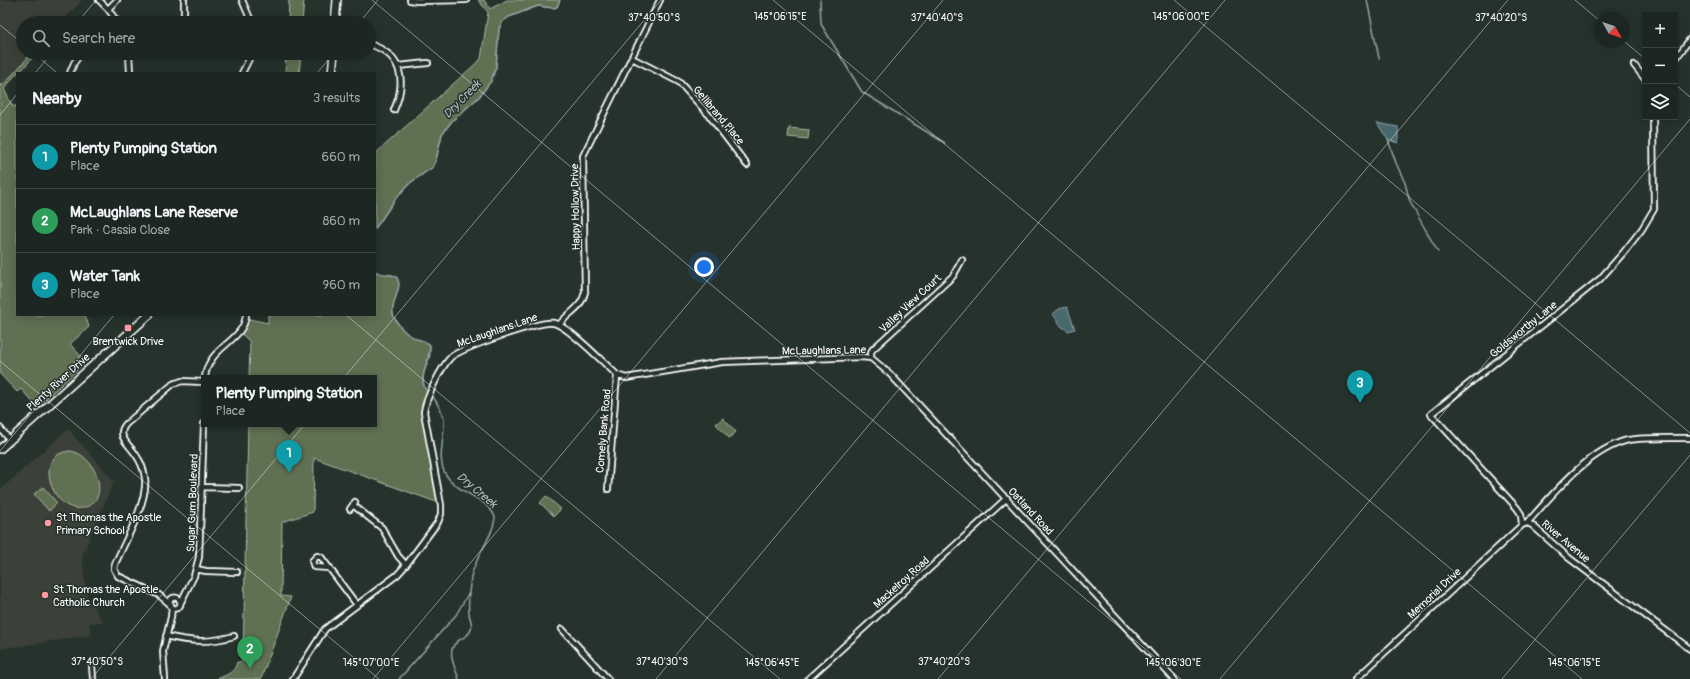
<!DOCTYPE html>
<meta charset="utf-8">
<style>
body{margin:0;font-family:Pangolin,sans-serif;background:#29322f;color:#f1f3f6}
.controls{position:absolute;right:12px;top:12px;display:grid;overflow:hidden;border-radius:0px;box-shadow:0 2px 10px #0003}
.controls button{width:36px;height:36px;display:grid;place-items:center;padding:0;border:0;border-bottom:1px solid #3a4340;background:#1c2622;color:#f1f3f6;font:20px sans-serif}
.compass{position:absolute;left:1594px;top:12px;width:36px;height:36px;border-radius:50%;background:#1c2622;box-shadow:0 2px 10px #0003;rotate:130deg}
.you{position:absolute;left:704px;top:267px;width:14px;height:14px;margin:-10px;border:3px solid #fff;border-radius:50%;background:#1a73e8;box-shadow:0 0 0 6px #1a73e833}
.badge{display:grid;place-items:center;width:26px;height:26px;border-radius:50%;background:#ff9aa2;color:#fff;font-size:13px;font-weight:700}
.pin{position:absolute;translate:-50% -33px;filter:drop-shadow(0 1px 2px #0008)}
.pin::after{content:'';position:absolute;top:21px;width:14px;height:12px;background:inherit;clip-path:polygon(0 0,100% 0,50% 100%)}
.popup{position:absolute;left:201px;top:375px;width:176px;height:52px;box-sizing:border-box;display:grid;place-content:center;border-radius:0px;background:#1c2622;filter:drop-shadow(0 1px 3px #0005);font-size:13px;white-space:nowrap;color:#a0a5a5}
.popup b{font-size:15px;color:#f1f3f6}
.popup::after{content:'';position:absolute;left:50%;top:100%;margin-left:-8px;border:8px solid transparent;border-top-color:#1c2622}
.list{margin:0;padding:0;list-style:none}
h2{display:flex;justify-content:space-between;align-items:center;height:52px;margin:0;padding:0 16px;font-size:17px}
h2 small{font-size:13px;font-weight:400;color:#a0a5a5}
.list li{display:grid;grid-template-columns:26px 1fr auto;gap:12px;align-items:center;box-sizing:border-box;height:64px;padding:0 16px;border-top:1px solid #3a4340}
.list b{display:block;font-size:15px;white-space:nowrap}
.list p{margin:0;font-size:13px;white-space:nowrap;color:#a0a5a5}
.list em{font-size:13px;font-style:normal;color:#a0a5a5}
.icon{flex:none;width:22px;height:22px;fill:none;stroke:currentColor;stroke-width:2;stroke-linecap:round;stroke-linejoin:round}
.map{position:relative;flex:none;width:1690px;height:679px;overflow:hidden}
.search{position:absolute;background:#1c2622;box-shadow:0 2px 10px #0003;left:16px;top:16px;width:360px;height:44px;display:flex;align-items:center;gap:10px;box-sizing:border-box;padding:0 14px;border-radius:22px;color:#a0a5a5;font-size:15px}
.panel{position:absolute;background:#1c2622;box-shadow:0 2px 10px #0003;left:16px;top:72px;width:360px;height:244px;border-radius:0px}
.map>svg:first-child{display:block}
.built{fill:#3a4038}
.green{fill:#5f7052;stroke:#afb8a8}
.water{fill:#48676e;stroke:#91a4a8}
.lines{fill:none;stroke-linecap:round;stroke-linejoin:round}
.stream{stroke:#91a4a8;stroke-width:1.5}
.street-casing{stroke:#fff;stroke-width:8}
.secondary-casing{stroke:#fff;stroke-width:10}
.street{stroke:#26332d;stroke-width:4.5}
.secondary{stroke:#26332d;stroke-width:7}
.ticks{fill:none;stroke:#fff;stroke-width:1;stroke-opacity:0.45}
.poi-dot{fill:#ff9aa2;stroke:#26332d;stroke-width:1.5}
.labels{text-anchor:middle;stroke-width:3;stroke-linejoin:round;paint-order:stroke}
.street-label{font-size:11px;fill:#fff;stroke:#26332d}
.poi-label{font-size:11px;fill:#fff;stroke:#26332d;text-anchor:start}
.water-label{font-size:12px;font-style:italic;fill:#adbbbe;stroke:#26332d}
.ticks-label{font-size:10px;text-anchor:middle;fill:#fff;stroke:#26332d;stroke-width:3;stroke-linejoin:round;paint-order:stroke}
</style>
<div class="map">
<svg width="1690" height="679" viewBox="0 0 1690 679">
<rect width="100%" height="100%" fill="#26332d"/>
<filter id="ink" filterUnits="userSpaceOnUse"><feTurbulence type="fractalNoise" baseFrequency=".025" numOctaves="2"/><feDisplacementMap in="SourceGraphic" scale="8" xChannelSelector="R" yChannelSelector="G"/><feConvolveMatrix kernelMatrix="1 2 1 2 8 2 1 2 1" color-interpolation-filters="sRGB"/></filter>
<g filter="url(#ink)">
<!-- built -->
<path class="built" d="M0 0H82L61 23H23V53H32L1 86 0 84Z
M68 429 114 481 82 556 87 596 103 622 89 623 91 635 0 649V490Z"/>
<!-- green -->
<path class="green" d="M289 0H304L302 23H288Z
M478 0H484L490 9 507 0H560L557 7 553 8 538 6 509 17 502 22 499 29 496 67 491 81 479 97 452 121 442 134 436 160 433 167 410 183 396 198 375 229V154L481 59 488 12Z
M32 53H37L19 73H17L4 89 13 107 17 105V315H85L89 327 70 344 86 362 37 407 21 389 17 392 0 374V84L2 86Z
M286 53H301L299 73H285Z
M789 128 809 130 808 139 788 137Z
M375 271C383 277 393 272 397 278 404 287 388 306 394 317 398 324 405 334 413 337 419 341 425 340 430 345 430 348 430 352 430 355 427 368 417 380 428 392L424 402 422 412 439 503 314 458 313 512 282 522 281 596 291 597 261 679H217C226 675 235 673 237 662H243L248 424H374V378H249L250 342 241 333 249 319 268 323V315H375Z
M723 418 736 432 729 438 716 424Z
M70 451C95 453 114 502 82 508 53 514 31 454 70 451Z
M43 487 57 503 49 511 34 494Z
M546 496 561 509 554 516 540 503Z"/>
<!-- water -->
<path class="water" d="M1377 123 1398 127V143L1388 140Z
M1067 307 1075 329 1068 331 1061 326 1053 314 1059 309Z"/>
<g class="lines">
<!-- stream -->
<path class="stream" d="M820 0 821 24 862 92 945 143
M1367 0 1379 58
M1388 140 1396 163 1405 183 1410 202 1438 252
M375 229 396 198 410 183 433 167 436 160 442 134 452 121 479 97 491 81 496 67 499 29 502 22 509 17 538 6 553 8 557 7 560 0
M375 271C383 277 393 272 397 278 404 287 388 306 394 317 398 324 405 334 413 337 419 341 425 340 430 345 430 360 419 374 425 389
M434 398C438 405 443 412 444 420 445 438 436 459 446 475 458 494 487 497 495 517 494 535 475 557 471 577 469 589 468 602 469 614 470 619 473 624 471 629 470 634 466 636 461 639 444 648 454 665 459 679
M399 679 456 615 468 594"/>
<defs>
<path id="street" d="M99 0 108 9 118 23
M184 0V17L185 23
M242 0 252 23
M410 0 418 1 466 0
M108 9 117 0
M369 44C402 54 407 81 394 110
M129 53 130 73
M632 58 679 82 708 114 747 165
M1675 60 1690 39
M1634 65 1645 79
M398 66 428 63
M70 73 74 63 81 53
M242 73 252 53
M559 325C569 311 581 310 585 292L583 156 660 0
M871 358V352L873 349 953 276 962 260
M205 378C207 347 244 342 246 315
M0 428 10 440
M202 487 239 488
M608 489 617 375
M353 505 382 528 398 556 406 565
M350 509 355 502
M1527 523 1532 525 1569 558 1690 649
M1522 525 1521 514 1517 508 1431 414 1600 279 1624 252 1642 229 1654 209 1653 117
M330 568 314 567 312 561 317 556 321 557 357 605
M196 569 206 571 237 572
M169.5 603a5.5 5.5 0 1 1 11 0a5.5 5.5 0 1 1-11 0Z
M181 602 194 576 199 557 204 424
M171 605 159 595 118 576 114 569 115 564C125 541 148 502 145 478 144 470 141 462 136 455 130 445 115 436 126 424L173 384 182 381 204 382
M562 629 608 679
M166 636C190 642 210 643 234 636
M92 665 93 679
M165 679 163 651 171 617 172 607
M293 679 325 629 397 575 406 565 438 522 441 514V505L424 412C426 398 441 367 451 357 462 348 541 320 554 323 568 326 605 364 617 375L626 378 722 362 861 357 871 358 889 373 1174 679
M808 679 1007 498
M1356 679 1522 525 1527 523C1553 494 1588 450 1628 440 1644 437 1673 438 1690 438"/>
<path id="secondary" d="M335 23 337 0
M332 73 334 53
M0 449 149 315"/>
</defs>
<!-- street casing -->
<use href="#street" class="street-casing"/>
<!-- secondary casing -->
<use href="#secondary" class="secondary-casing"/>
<!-- street -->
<use href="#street" class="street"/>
<!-- secondary -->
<use href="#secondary" class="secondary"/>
</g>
</g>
<!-- ticks -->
<path class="ticks" d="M372 0 1181 679M773 0 1582 679M1174 0 1690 433M1575 0 1600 21M77 23 96 0M359 23 378 0M0 25 23 44M1624 41 1645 59M34 53 57 73M35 73 52 53M317 73 334 53M1675 84 1690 97M0 115 17 94M346 315 780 679M0 361 379 679M0 451 114 315M91 679 661 0M373 679 943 0M656 679 1225 0M938 679 1508 0M1220 679 1690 119M1502 679 1690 455"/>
<!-- markers -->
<g class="poi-dot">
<rect x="124" y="324" width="8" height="8" rx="2"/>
<circle cx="48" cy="523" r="4"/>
<circle cx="45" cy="595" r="4"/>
</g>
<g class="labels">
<!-- street labels -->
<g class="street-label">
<text transform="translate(719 115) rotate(50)" y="4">Gellibrand Place</text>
<text transform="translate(575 207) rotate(-91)" y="4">Happy Hollow Drive</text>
<text transform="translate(910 303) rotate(-43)" y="4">Valley View Court</text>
<text transform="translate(1523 329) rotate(-39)" y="4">Goldsworthy Lane</text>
<text transform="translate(497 330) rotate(-19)" y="4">McLaughlans Lane</text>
<text transform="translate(824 350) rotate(-1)" y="4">McLaughlans Lane</text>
<text transform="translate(58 382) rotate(-42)" y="4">Plenty River Drive</text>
<text transform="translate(603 431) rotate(-85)" y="4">Comely Bank Road</text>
<text transform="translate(192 503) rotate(-88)" y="4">Sugar Gum Boulevard</text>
<text transform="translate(1031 511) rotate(47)" y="4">Oatland Road</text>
<text transform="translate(1566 541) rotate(40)" y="4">River Avenue</text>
<text transform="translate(901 582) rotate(-42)" y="4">Mackelroy Road</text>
<text transform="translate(1434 593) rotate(-43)" y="4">Memorial Drive</text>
</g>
<!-- poi labels -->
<g class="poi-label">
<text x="128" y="345" text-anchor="middle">Brentwick Drive</text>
<text x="56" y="521">St Thomas the Apostle<tspan x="56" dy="13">Primary School</tspan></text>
<text x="53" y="593">St Thomas the Apostle<tspan x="53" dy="13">Catholic Church</tspan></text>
</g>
<!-- water labels -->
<g class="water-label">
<text transform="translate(462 99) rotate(-46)" y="4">Dry Creek</text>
<text transform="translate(477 490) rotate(40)" y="4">Dry Creek</text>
</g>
</g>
<g class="ticks-label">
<text x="780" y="20">145°06'15"E</text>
<text x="1181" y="20">145°06'00"E</text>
<text x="654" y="21">37°40'50"S</text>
<text x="937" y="21">37°40'40"S</text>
<text x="1501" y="21">37°40'20"S</text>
<text x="97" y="665">37°40'50"S</text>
<text x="662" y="665">37°40'30"S</text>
<text x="944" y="665">37°40'20"S</text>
<text x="371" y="666">145°07'00"E</text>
<text x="772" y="666">145°06'45"E</text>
<text x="1173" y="666">145°06'30"E</text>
<text x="1574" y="666">145°06'15"E</text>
</g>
</svg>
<div class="controls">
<button>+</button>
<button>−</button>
<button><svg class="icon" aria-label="layers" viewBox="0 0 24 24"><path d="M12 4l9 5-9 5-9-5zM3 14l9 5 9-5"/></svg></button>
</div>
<svg class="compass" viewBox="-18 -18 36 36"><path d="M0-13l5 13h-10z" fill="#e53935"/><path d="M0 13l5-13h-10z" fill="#a0a5a5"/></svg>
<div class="you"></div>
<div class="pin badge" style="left:289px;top:473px;background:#0f9aa8">1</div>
<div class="popup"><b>Plenty Pumping Station</b>Place</div>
<div class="pin badge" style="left:250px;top:669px;background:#2e9e5b">2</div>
<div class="pin badge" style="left:1360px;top:403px;background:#0f9aa8">3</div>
<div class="search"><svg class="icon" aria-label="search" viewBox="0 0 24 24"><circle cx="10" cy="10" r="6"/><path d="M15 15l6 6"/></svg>Search here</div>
<section class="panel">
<h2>Nearby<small>3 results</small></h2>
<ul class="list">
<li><span class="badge" style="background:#0f9aa8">1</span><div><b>Plenty Pumping Station</b><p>Place</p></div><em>660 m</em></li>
<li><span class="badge" style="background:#2e9e5b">2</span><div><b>McLaughlans Lane Reserve</b><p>Park · Cassia Close</p></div><em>860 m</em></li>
<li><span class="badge" style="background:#0f9aa8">3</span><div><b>Water Tank</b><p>Place</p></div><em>960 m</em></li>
</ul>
</section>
</div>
